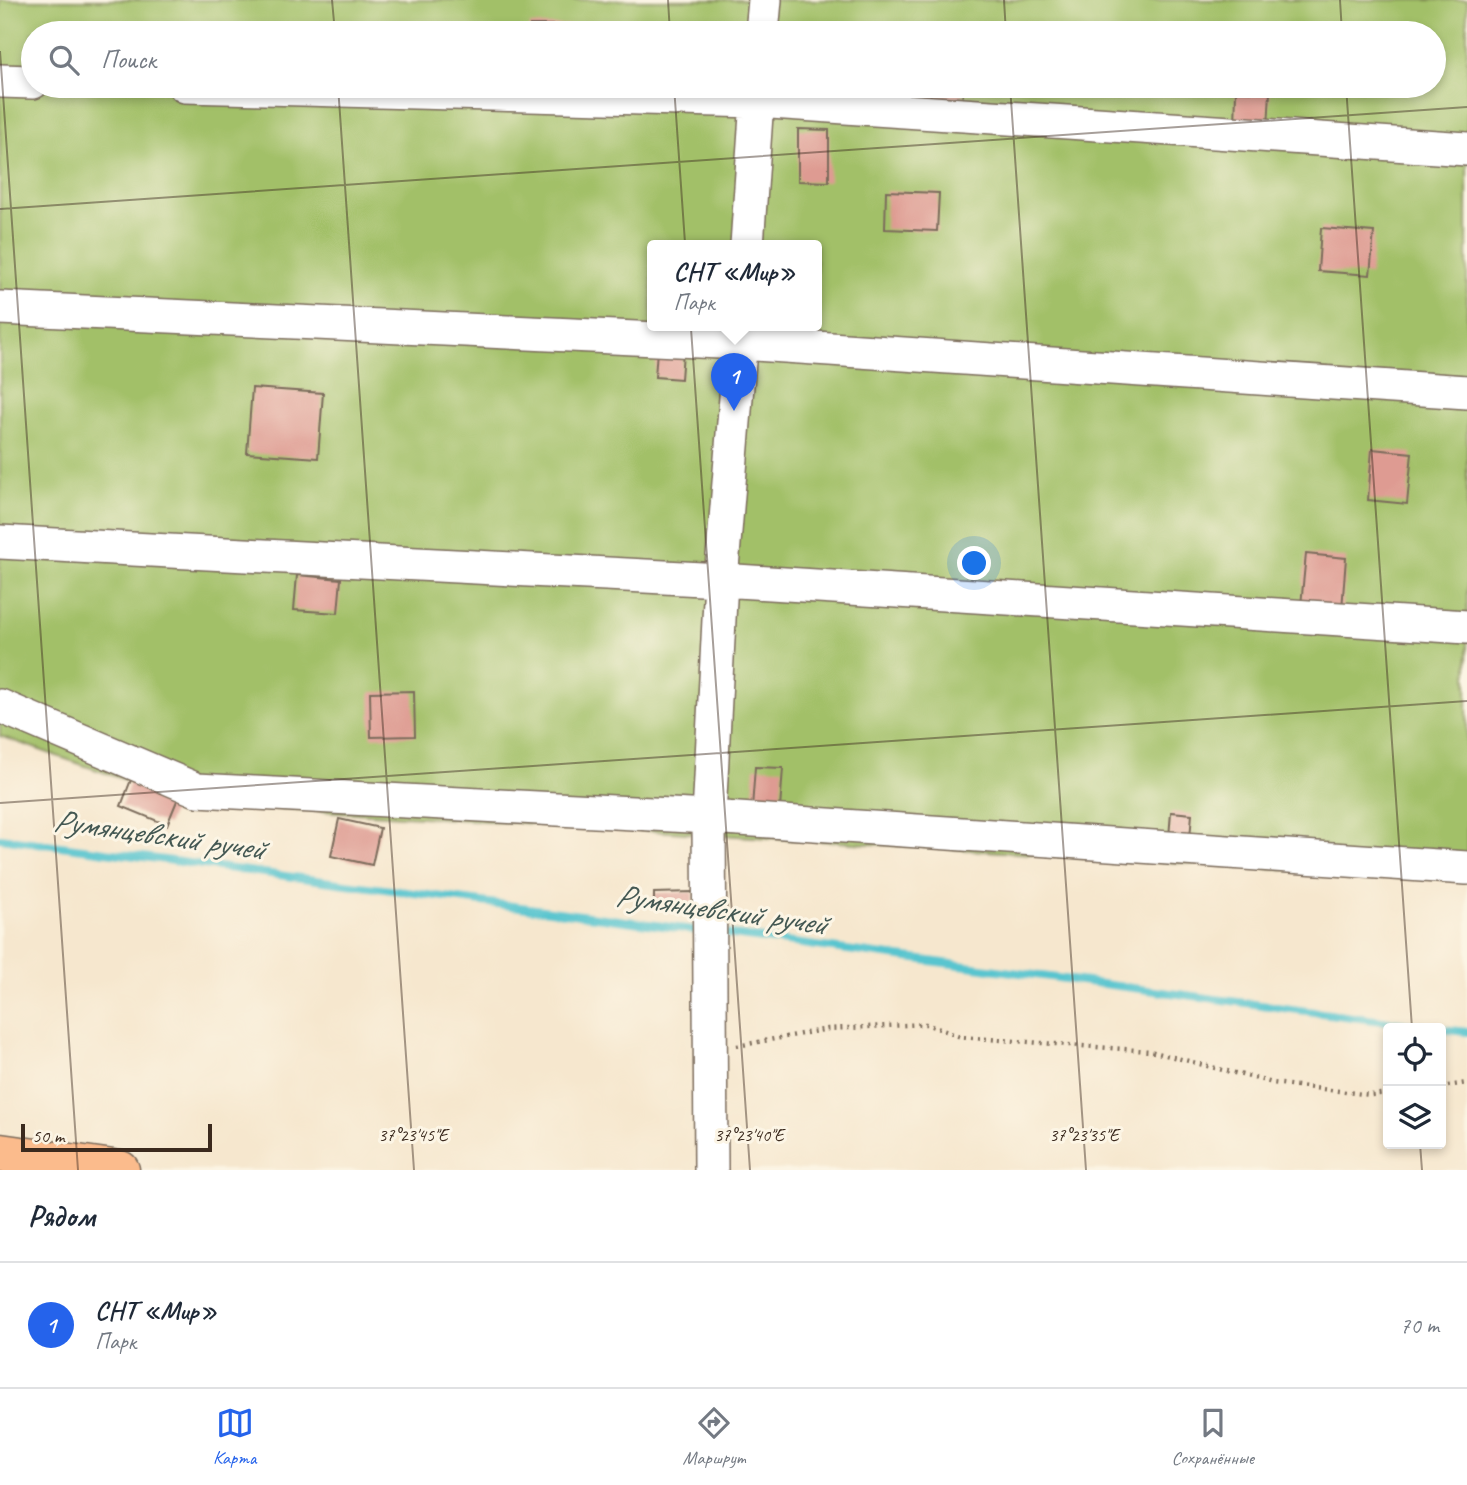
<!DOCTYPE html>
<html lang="ru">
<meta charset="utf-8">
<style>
body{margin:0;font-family:Caveat,sans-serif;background:#f6f6f7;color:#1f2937}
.controls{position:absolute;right:21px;bottom:21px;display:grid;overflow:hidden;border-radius:7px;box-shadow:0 4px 10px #0003}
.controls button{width:63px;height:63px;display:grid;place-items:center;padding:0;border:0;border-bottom:2px solid #e0e1e3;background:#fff;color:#1f2937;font:35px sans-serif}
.scale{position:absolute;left:21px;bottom:18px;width:191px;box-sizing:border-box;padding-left:7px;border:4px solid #3b2a1e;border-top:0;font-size:19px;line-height:24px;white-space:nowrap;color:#3b2a1e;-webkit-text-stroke:5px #fcf5e5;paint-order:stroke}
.you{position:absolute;left:975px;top:564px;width:24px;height:24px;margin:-18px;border:5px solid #fff;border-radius:50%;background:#1a73e8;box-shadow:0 0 0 10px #1a73e833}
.badge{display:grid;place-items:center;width:46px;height:46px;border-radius:50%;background:#2563eb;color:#fff;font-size:23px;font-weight:700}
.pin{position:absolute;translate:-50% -58px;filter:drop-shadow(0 2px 4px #0008)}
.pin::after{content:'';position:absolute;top:37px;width:24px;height:21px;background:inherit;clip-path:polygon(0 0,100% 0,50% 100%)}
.popup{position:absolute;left:647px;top:240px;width:175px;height:91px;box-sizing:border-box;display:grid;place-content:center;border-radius:7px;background:#fff;filter:drop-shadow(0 2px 5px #0005);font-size:23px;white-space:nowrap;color:#747a83}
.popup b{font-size:26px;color:#1f2937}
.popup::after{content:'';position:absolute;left:50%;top:100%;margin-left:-14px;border:14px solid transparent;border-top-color:#fff}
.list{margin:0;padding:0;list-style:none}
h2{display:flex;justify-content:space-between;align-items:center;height:91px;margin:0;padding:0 28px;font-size:30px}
h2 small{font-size:23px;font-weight:400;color:#747a83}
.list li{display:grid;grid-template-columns:46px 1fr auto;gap:21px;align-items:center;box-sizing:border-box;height:126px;padding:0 28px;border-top:2px solid #e0e1e3}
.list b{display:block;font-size:26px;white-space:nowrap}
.list p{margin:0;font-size:23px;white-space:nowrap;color:#747a83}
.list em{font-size:23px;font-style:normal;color:#747a83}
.icon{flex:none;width:38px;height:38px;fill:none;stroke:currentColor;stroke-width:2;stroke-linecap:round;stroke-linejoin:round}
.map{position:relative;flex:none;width:1467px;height:1170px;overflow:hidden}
.search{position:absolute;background:#fff;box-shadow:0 4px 10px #0003;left:21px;right:21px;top:21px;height:77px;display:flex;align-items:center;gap:18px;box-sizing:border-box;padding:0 24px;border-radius:38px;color:#747a83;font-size:26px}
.sheet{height:217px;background:#fff}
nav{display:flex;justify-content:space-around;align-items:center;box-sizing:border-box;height:98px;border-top:2px solid #e0e1e3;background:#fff;font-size:19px;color:#747a83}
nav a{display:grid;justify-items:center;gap:4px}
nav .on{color:#2563eb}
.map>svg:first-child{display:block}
.green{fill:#a2c067;stroke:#6e7542;stroke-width:2;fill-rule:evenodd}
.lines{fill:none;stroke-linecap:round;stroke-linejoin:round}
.stream{stroke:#58c5cf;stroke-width:8}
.building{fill:#de9b92}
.minor-casing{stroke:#7c6c5c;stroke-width:36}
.major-casing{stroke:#7c6c5c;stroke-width:41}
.path{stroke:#7c6c5c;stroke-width:4.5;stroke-dasharray:2 5;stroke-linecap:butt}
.minor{stroke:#fff;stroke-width:33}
.major{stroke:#fbbb8c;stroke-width:38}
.ticks{fill:none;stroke:#3b2a1e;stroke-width:2;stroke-opacity:0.45}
.labels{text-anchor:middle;stroke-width:6;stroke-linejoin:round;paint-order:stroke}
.water-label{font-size:32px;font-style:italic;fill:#445853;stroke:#fcf5e5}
.ticks-label{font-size:18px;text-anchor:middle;fill:#3b2a1e;stroke:#fcf5e5;stroke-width:6;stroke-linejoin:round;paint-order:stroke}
</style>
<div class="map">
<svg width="1467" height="1170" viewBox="0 0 1467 1170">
<rect width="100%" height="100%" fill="#fcf5e5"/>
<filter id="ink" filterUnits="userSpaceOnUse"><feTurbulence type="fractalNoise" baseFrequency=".0143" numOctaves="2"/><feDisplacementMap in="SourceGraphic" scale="14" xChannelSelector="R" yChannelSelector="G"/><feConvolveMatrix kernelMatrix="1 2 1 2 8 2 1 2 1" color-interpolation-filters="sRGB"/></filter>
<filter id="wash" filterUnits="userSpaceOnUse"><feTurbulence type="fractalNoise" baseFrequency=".00686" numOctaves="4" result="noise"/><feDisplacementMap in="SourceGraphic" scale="28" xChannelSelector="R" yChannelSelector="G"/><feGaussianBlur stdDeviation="1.57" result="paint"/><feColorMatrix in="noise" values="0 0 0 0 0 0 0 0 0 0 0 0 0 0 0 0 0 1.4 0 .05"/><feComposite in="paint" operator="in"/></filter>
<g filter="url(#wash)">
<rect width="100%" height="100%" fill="#f6e7ce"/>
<!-- green -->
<path class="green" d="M0 0H1467V880L191 803 0 736ZM33 33H1434V86H33ZM652 245H816V325H652Z"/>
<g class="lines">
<!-- stream -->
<path class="stream" d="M0 838 701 931
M718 933 1435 1028
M1441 1029 1467 1032"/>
</g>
<g id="blocks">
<!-- building -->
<path class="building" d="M530 25H586V33H530Z
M931 86H963L962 110H930Z
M1236 91 1270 92 1268 128 1235 126Z
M798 129 829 130V182L798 181Z
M886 191 939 193 937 231 885 229Z
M1321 228 1374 232 1370 275 1318 271Z
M657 350 683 352 681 379 655 377Z
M252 388 323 393 318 458 247 453Z
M1372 449 1412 453 1407 504 1368 500Z
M1306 554 1346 558 1342 609 1301 605Z
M297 575 341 579 338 613 294 610Z
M414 691 415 736 371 737 370 692Z
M755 767 783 768 780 809 752 808Z
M134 772 181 791 167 825 121 806Z
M1171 812 1192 814 1190 839 1169 837Z
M339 819 380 828 372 865 331 856Z
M693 892V903L654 904V893Z"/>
</g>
</g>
<g filter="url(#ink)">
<use href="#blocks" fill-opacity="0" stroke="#7c6c5c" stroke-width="2"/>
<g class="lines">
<defs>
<path id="minor" d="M762 33 765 0
M0 81 33 82
M185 86 756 101 1467 149
M747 245 758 86
M0 308 741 343 1467 392
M0 542 721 580 1467 627
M0 706 197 790 709 817 1467 868
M711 1170 709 817 721 580 742 325"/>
<path id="major" d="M0 1153 120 1170"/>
</defs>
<!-- minor casing -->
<use href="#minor" class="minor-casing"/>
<!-- major casing -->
<use href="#major" class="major-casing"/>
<!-- path -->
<path class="path" d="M737 1046 828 1029 926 1024 961 1037 1150 1051 1273 1083 1371 1095 1388 1093
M1441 1087 1467 1083"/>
<!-- minor -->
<use href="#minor" class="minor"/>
<!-- major -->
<use href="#major" class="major"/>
</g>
</g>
<!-- ticks -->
<path class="ticks" d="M332 0 335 33M668 0 670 33M1004 0 1006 33M1340 0 1342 33M0 51 78 1170M338 86 414 1170M674 86 750 1170M1010 86 1086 1170M1346 86 1412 1028M0 209 1467 107M0 803 1467 701M1420 1144 1422 1170"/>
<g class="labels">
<!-- water labels -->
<g class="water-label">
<text transform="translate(159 834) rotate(8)" y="11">Румянцевский ручей</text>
<text transform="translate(721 909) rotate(8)" y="11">Румянцевский ручей</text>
</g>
</g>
<g class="ticks-label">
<text x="413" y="1141">37°23'45"E</text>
<text x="749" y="1141">37°23'40"E</text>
<text x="1084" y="1141">37°23'35"E</text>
</g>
</svg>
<div class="controls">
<button><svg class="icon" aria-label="locate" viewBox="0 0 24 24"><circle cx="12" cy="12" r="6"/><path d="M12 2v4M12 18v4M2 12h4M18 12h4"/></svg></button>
<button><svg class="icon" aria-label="layers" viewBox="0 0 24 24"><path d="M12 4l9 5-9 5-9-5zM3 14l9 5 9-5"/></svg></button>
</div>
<div class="scale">50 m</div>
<div class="you"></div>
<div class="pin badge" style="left:734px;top:411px">1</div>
<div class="popup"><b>СНТ «Мир»</b>Парк</div>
<div class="search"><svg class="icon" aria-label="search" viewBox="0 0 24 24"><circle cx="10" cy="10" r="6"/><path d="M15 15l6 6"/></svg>Поиск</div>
</div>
<section class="sheet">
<h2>Рядом<small></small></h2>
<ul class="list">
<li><span class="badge">1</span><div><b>СНТ «Мир»</b><p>Парк</p></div><em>70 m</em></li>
</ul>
</section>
<nav>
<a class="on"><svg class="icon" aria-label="map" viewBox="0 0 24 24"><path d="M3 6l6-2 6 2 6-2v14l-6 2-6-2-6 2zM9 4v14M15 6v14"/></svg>Карта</a>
<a><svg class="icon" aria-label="directions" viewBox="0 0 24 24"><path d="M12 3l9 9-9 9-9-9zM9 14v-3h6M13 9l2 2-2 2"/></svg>Маршрут</a>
<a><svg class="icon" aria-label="saved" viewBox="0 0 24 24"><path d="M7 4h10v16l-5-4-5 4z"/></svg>Сохранённые</a>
</nav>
